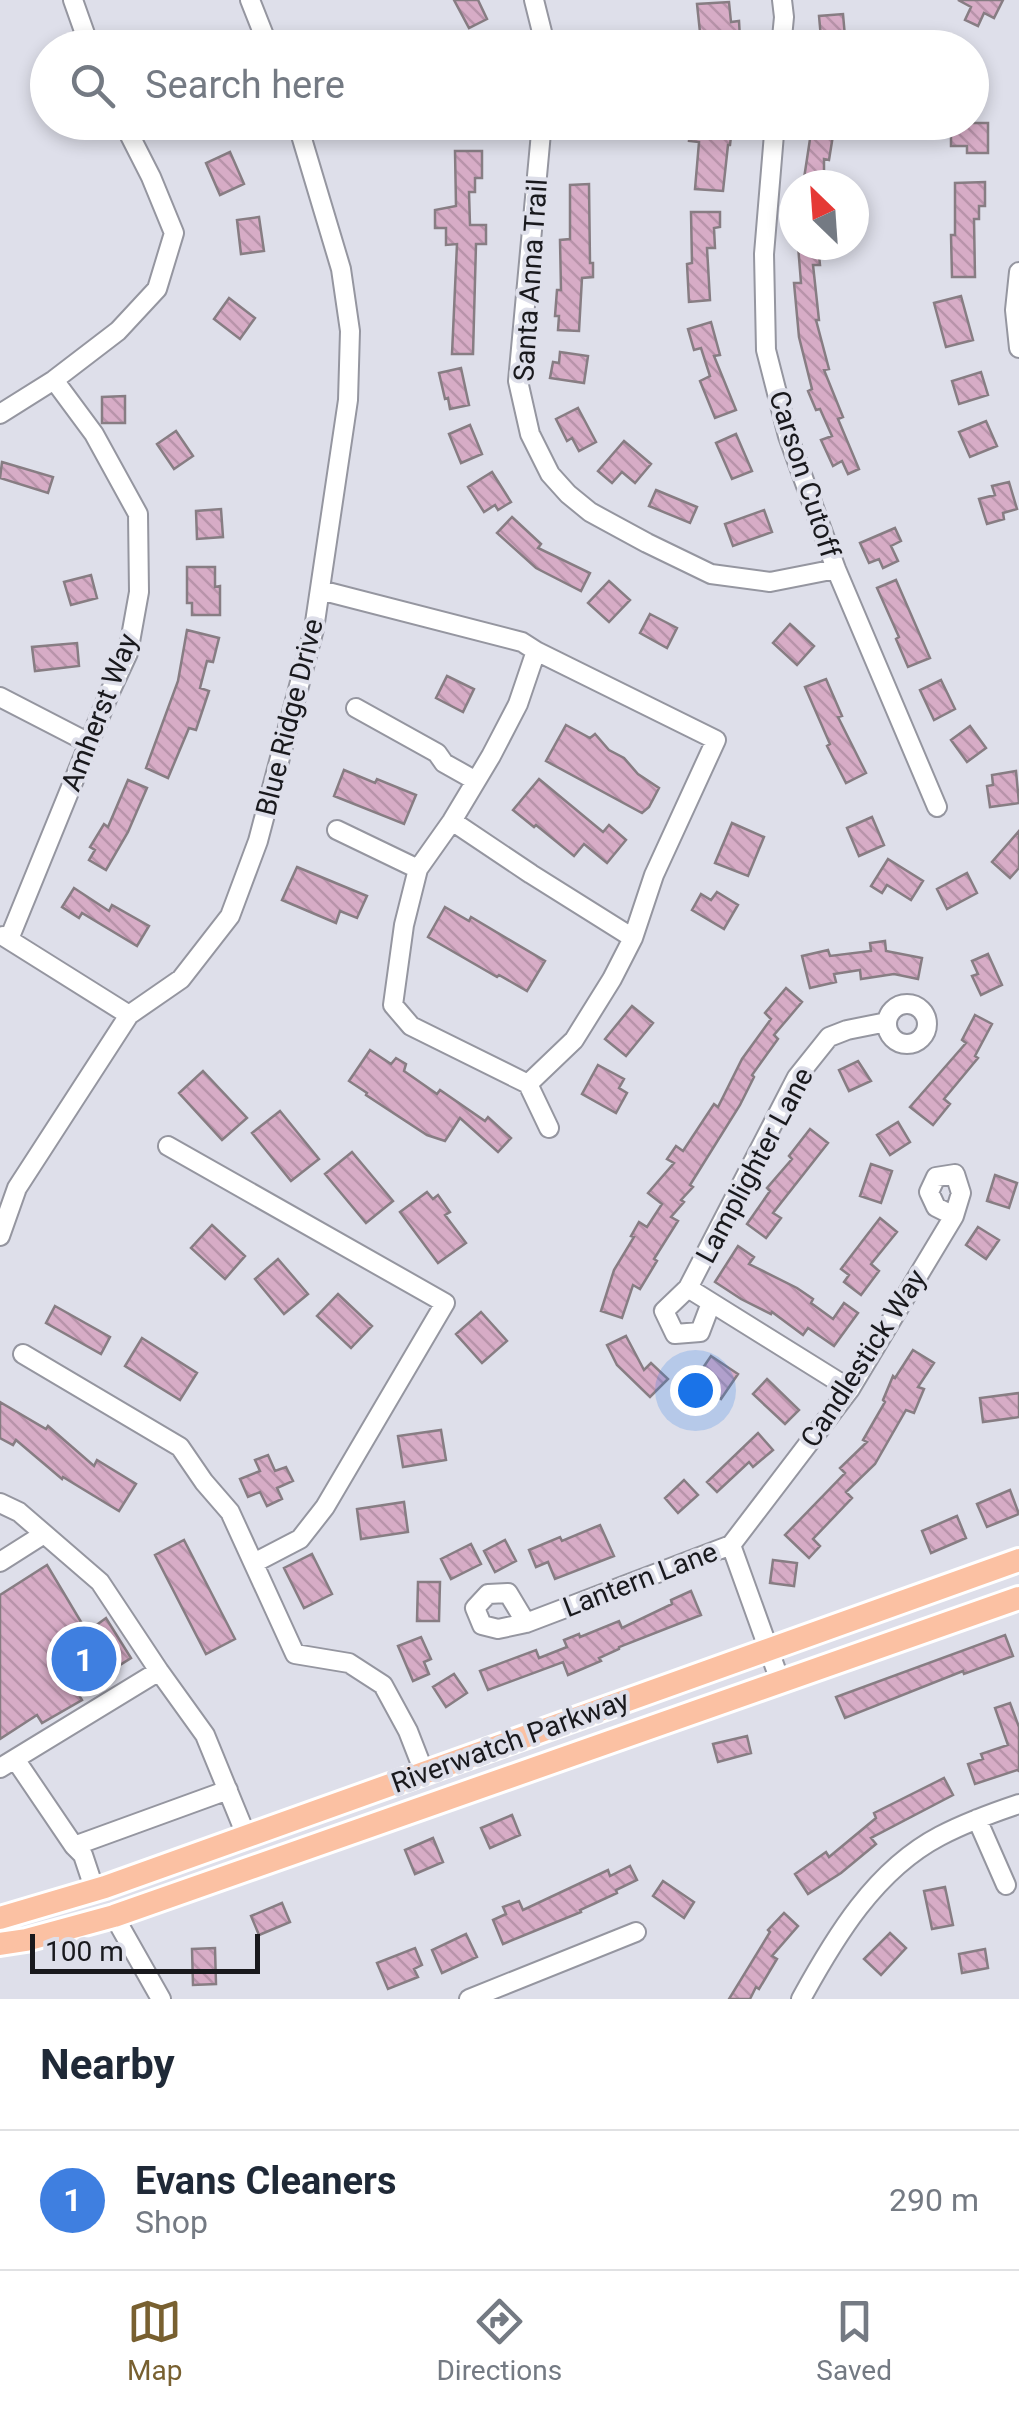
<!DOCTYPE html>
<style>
body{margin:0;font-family:Roboto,sans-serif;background:#f6f6f7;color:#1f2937}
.compass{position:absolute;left:779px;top:170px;width:90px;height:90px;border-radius:50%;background:#fff;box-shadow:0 5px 15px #0003;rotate:335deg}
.scale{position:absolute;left:30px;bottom:25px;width:230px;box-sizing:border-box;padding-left:10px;border:5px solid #19191d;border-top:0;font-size:28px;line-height:35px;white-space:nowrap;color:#19191d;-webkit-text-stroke:8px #dedfea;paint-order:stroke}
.you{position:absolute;left:695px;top:1390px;width:35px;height:35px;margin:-25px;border:8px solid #fff;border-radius:50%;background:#1a73e8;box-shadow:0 0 0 15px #1a73e833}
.badge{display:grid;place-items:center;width:65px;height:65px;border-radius:50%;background:#786030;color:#fff;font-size:32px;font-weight:700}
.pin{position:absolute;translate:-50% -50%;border:5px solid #fff;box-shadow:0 2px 10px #0006}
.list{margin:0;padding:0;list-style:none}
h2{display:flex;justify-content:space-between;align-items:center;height:130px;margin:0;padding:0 40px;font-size:42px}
h2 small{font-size:32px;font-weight:400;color:#747a83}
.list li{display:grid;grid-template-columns:65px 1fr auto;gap:30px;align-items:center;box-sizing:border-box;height:140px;padding:0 40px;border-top:2px solid #e0e1e3}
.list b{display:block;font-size:38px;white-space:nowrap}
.list p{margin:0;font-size:32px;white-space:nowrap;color:#747a83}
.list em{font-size:32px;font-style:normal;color:#747a83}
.icon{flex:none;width:55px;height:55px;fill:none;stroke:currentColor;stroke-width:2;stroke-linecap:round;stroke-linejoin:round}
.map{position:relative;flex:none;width:1019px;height:1999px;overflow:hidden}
.search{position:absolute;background:#fff;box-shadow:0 5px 15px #0003;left:30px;right:30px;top:30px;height:110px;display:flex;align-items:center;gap:25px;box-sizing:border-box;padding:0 35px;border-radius:55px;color:#747a83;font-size:38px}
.sheet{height:270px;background:#fff}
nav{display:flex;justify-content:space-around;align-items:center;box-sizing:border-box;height:140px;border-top:2px solid #e0e1e3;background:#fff;font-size:28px;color:#747a83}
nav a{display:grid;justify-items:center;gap:5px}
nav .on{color:#786030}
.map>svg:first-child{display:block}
.building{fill:url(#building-back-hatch);stroke:#877d83;stroke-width:2.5}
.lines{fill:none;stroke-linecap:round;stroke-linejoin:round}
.minor-casing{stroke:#9596a0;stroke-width:22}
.major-casing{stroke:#fff;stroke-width:28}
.minor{stroke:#fff;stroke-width:18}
.major{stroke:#fbc1a3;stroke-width:22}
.labels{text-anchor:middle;stroke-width:8;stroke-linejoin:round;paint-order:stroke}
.street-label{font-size:28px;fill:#19191d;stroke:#dedfea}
</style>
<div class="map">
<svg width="1019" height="1999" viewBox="0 0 1019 1999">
<defs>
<pattern id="building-back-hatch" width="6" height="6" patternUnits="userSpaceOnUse" patternTransform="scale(2.5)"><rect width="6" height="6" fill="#d7acc6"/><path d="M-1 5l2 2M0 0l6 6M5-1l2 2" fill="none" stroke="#b893aa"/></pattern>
</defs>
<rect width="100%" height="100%" fill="#dedfea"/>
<!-- building -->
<path class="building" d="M454 0H478L487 19 469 28Z
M958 0H1003L994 18 984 13 978 26 965 20 971 7Z
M729 2 731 22 739 21 740 39 701 42 697 4Z
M843 14 846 48H827L826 38H821L819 16Z
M691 122H725L724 128H732L730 145H728L723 191 695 189 699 142 689 141Z
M951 123H988V153H967V146H951Z
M812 126 834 129 829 160 824 159V185H803Z
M455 151H482V178H475V192H469L470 225H486V244H476L473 354H452L457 244 446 245V228H435V210L456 206Z
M230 152 244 184 220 195 206 163Z
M985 182V206H979V219H974L975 277H952L951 235H955V183Z
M589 184 590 263H593V277L582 278 579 331 558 330 559 316H555L557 290H561L560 240 570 239V185Z
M691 212H720V227L714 228 715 248H707L710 300 689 302 687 264 692 263Z
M259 217 264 251 241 254 237 220Z
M798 245H818L820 265H813L819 320H816L829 369 824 370 843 417 838 419 859 469 848 474 842 461 833 466 821 440 832 436 820 409 816 410 808 391 812 389 799 337 794 283H801Z
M961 296 973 340 946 347 934 303Z
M229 298 255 318 240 339 214 319Z
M711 322 720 355 714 356 736 410 715 418 700 381 710 376 701 348 694 350 688 329Z
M560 352 588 356 584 383 550 378 553 362 559 363Z
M461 368 469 405 450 409 448 398 445 399 439 373Z
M981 372 988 395 959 404 952 381Z
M125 396V423H102V397Z
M578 408 596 442 579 451 572 438 567 441 556 419Z
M986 421 997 446 970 457 959 432Z
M470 425 482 454 461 463 449 434Z
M176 431 193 456 174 469 157 444Z
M736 434 752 471 732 479 716 443Z
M624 441 651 464 635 483 622 472 612 483 598 471Z
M2 462 53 477 48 493 0 478Z
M492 472 511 502 498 510 495 505 484 512 468 487Z
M1009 482 1017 509 1003 513 1004 519 987 524 979 499 995 495 992 486Z
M656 490 697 507 690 523 649 506Z
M221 509 223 537 197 539 196 511Z
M764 510 772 532 733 546 725 524Z
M512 517 541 544 538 548 590 573 581 591 536 568 497 533Z
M895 528 901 541 891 546 898 561 883 568 879 559 869 563 860 543Z
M187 567H215V587L220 586V615H192V603H187Z
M91 575 97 598 71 605 64 582Z
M896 580 930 658 908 667 896 639 899 637 877 588Z
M609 581 630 600 609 622 588 603Z
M650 614 677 628 667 648 640 633Z
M790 624 814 646 797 665 773 643Z
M187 630 219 638 213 662 207 661 200 688 209 691 196 730 189 728 168 778 146 768 178 681Z
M77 643 79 666 35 671 32 647Z
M447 676 474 689 463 712 436 698Z
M826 679 842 716 838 717 866 773 846 783 827 746 830 744 805 687Z
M941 680 955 709 934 720 920 690Z
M566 725 590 738 595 734 609 750 624 758 638 774 659 788 649 807 642 813 546 761Z
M970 726 986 748 967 762 951 740Z
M344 770 375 783 377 779 416 795 404 824 334 796Z
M1016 771 1019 803 990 807 987 786 993 785 992 775Z
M539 779 603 832 609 825 626 840 607 863 584 844 574 856 536 825 534 827 513 810Z
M128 780 147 788 128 832 106 870 89 860 95 850 90 847 104 824 108 827Z
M872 817 884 845 859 856 847 828Z
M732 823 764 837 748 876 715 863Z
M1019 831V868L1010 878 992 862Z
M888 859 923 881 911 900 887 885 882 893 871 886Z
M297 867 367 896 357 918 340 911 336 923 282 900Z
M967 873 977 893 947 909 937 889Z
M74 888 109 911 112 905 149 926 137 946 82 913 79 918 62 907Z
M717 892 738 905 724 929 692 910 701 894 711 900Z
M445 907 469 921 471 917 545 961 527 991 499 975 497 977 428 937Z
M885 941 886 951 922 958 918 979 894 974 861 979 860 970 834 974 836 982 810 988 802 956 828 950 830 956 871 951 870 943Z
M988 954 1002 985 981 995 972 976 978 974 972 961Z
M786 988 802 1002 774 1035 778 1039 752 1075 754 1077 740 1105 690 1185 693 1187 681 1200 684 1202 671 1217 678 1221 654 1259 657 1261 640 1289 633 1285 622 1318 601 1311 614 1270 634 1237 631 1236 639 1222 647 1227 662 1204 648 1193 674 1163 667 1159 676 1146 683 1151 714 1104 718 1107 742 1059 771 1019 765 1013Z
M632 1006 653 1023 626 1056 605 1039Z
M975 1015 992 1024 975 1056 978 1058 944 1099 950 1104 933 1125 910 1107 966 1043 962 1040Z
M370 1050 391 1064 396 1058 406 1064 404 1071 437 1094 440 1090 485 1121 488 1117 511 1138 498 1152 460 1118 445 1141 427 1135 366 1095 367 1093 349 1081Z
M858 1061 871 1081 849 1091 839 1070Z
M598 1065 624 1079 619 1088 627 1093 616 1113 582 1094Z
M203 1071 247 1118 222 1140 179 1093Z
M280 1111 319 1159 291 1181 252 1133Z
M898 1122 910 1142 890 1155 877 1135Z
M810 1129 828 1143 773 1213 781 1218 766 1238 747 1224 770 1191 767 1188 792 1159 789 1156Z
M352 1152 393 1201 366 1223 325 1174Z
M871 1164 892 1171 881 1203 860 1196Z
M995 1175 1017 1183 1009 1208 987 1201Z
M427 1192 433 1199 438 1195 450 1212 445 1215 466 1243 438 1263 400 1212Z
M880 1218 897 1232 871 1264 879 1271 861 1295 844 1282 849 1275 841 1269Z
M212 1225 245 1256 225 1279 191 1248Z
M978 1227 999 1240 986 1259 966 1245Z
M738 1246 754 1257 749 1264 797 1288 813 1299 811 1303 833 1319 844 1303 858 1313 834 1346 808 1328 803 1335 772 1312 771 1314 741 1299 715 1282Z
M278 1259 308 1294 284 1314 255 1279Z
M338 1294 372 1326 351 1348 317 1316Z
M55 1306 110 1337 101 1354 46 1323Z
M481 1312 507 1341 482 1363 456 1334Z
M626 1336 644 1370 651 1363 668 1379 650 1397 617 1365 607 1345Z
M142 1338 197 1373 180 1400 125 1366Z
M913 1350 934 1363 918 1387 924 1389 914 1413 906 1410 875 1464 846 1492 852 1498 813 1539 820 1546 809 1558 785 1535 845 1473 840 1468 867 1442 863 1440 885 1402 883 1400 893 1376 895 1378Z
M711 1356 738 1374 721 1399 694 1381Z
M767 1379 799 1410 785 1424 753 1394Z
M1019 1393V1417L983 1422 980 1398Z
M0 1402 46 1429 48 1426 94 1466 97 1460 136 1484 119 1511 63 1477 62 1479 16 1440 13 1445 0 1438Z
M441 1430 446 1460 403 1467 398 1436Z
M758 1433 773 1450 753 1467 749 1462 717 1492 707 1482Z
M268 1455 275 1471 286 1467 293 1481 277 1488 282 1499 267 1506 260 1492 248 1497 240 1479 260 1471 255 1460Z
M684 1480 698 1495 678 1513 665 1498Z
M1010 1490 1019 1514 987 1527 977 1504Z
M404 1502 408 1532 361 1539 357 1509Z
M957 1516 966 1538 931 1553 922 1531Z
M600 1525 614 1556 555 1579 548 1562 536 1567 529 1550 560 1537 562 1541Z
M184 1540 235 1639 206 1654 155 1555Z
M505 1540 516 1561 495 1572 484 1551Z
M471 1544 481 1564 451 1579 441 1559Z
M312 1554 332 1594 304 1608 284 1568Z
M773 1560 797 1563 794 1586 770 1583Z
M47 1565 87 1632 106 1618 131 1658 77 1692 82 1700 42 1723 37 1715 0 1739V1595Z
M418 1582H440L439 1621H417Z
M691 1591 701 1615 619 1647V1649L599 1658 601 1661 568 1675 563 1662 488 1690 480 1671 536 1650 539 1658 567 1647 564 1640 579 1634 580 1637 619 1621 622 1628 672 1604 671 1600Z
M1005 1635 1013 1656 964 1674 963 1671 845 1718 836 1697Z
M421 1637 431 1659 424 1662 429 1674 413 1681 398 1646Z
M454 1674 467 1693 446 1707 433 1687Z
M1010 1703 1019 1727V1771L1017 1770 975 1784 968 1764 983 1759 981 1754 1008 1745 995 1708Z
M747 1736 751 1753 718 1762 713 1744Z
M944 1778 953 1795 871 1838 876 1844 841 1873 808 1894 795 1874 826 1852 829 1857 876 1818 874 1813Z
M512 1815 520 1835 490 1848 481 1828Z
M433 1838 443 1862 415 1874 405 1850Z
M630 1866 637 1880 616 1890 617 1893 580 1910 581 1912 503 1944 493 1920 506 1914 503 1907 519 1901 523 1910 608 1870 610 1876Z
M663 1881 694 1902 684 1918 653 1896Z
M945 1887 953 1925 932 1929 924 1891Z
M282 1903 290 1922 259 1935 251 1916Z
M784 1913 798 1926 772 1956 777 1959 759 1989 756 1987 750 1999H729L770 1932 768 1930Z
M890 1933 906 1948 881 1975 864 1959Z
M466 1934 477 1957 442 1973 432 1950Z
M215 1948 216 1984 193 1985 192 1949Z
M415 1948 422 1965 414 1969 418 1977 388 1989 377 1963Z
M985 1949 988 1968 962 1973 959 1954Z"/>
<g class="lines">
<defs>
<path id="minor" d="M73 0 90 48
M250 0 269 48
M534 0 542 32 543 48
M781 48 784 17 782 0
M542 122 518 381 530 434 550 474 568 494 590 512 647 543 711 574 770 582 836 569
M775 122 764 254 766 350 788 436 836 569 937 807
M1019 272 1015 310 1019 348
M0 414 54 380 118 331 157 289 174 233 151 177 123 122
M320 590 522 642 536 651 716 740 654 875 633 938 612 979 574 1040 528 1084
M536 651 518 704 491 756 452 821 418 869 404 925 393 1005 411 1026 528 1084 549 1128
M0 697 89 743
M356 708 437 753 444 763 476 781
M452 821 531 874 633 938
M337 830 418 869
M3 936 129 1015
M9 939 109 694 128 653 139 592 138 514 94 434 54 380
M887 1024a20 20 0 1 1 40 0a20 20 0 1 1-40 0Z
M168 1146 445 1303 325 1507 300 1539 254 1563
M0 1236 17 1188 129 1015 181 979 230 916 258 841 314 629 348 400 350 331 341 269 297 122
M688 1288 850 1389
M711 1303 700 1332 675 1334 664 1311 688 1288 797 1077 829 1037 847 1030 887 1022
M23 1354 180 1447 204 1482 230 1512 295 1654 349 1663 383 1685 408 1731 424 1772
M0 1503 19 1512 100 1582 159 1671 205 1735 246 1835
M731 1545 850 1389 954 1216 961 1193 955 1174 936 1177 929 1192 936 1207 954 1216
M731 1545 780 1681
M0 1562 44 1534
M526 1623 508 1593 488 1594 475 1608 482 1625 498 1629 526 1623 731 1545
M15 1759 74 1846
M0 1768 159 1671
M977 1819 1006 1885
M95 1891 83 1855 74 1846 228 1790
M114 1916 161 1999
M469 1999 636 1932
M801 1999C835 1937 875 1870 940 1836 965 1823 992 1813 1019 1804"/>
<path id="major" d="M0 1918 105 1887 1019 1560
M0 1944 26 1940 114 1916 1019 1598"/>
</defs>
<!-- minor casing -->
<use href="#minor" class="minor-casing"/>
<!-- major casing -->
<use href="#major" class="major-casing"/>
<!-- minor -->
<use href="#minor" class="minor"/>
<!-- major -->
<use href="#major" class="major"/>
</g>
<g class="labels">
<!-- street labels -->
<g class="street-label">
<text transform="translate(530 280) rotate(-86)" y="10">Santa Anna Trail</text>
<text transform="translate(805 474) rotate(72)" y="10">Carson Cutoff</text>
<text transform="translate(99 712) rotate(-69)" y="10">Amherst Way</text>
<text transform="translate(289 717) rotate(-76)" y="10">Blue Ridge Drive</text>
<text transform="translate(754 1165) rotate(-62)" y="10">Lamplighter Lane</text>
<text transform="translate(863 1358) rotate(-57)" y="10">Candlestick Way</text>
<text transform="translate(640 1579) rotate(-21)" y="10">Lantern Lane</text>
<text transform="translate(510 1741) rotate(-20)" y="10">Riverwatch Parkway</text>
</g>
</g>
</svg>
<svg class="compass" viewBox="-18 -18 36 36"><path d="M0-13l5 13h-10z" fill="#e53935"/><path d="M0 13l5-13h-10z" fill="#747a83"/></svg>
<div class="scale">100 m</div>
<div class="you"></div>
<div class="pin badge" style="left:84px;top:1659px;background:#3f7fe0">1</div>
<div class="search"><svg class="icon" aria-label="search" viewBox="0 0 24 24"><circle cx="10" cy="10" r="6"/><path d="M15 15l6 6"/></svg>Search here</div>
</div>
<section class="sheet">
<h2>Nearby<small></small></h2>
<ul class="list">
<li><span class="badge" style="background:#3f7fe0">1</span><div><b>Evans Cleaners</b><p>Shop</p></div><em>290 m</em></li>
</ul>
</section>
<nav>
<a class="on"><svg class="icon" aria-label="map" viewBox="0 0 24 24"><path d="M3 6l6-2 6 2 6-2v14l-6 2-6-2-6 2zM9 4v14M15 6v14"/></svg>Map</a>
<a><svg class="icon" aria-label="directions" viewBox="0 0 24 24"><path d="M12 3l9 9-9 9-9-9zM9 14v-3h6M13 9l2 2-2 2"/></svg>Directions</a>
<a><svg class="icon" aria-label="saved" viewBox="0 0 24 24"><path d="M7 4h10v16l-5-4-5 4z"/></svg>Saved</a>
</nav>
